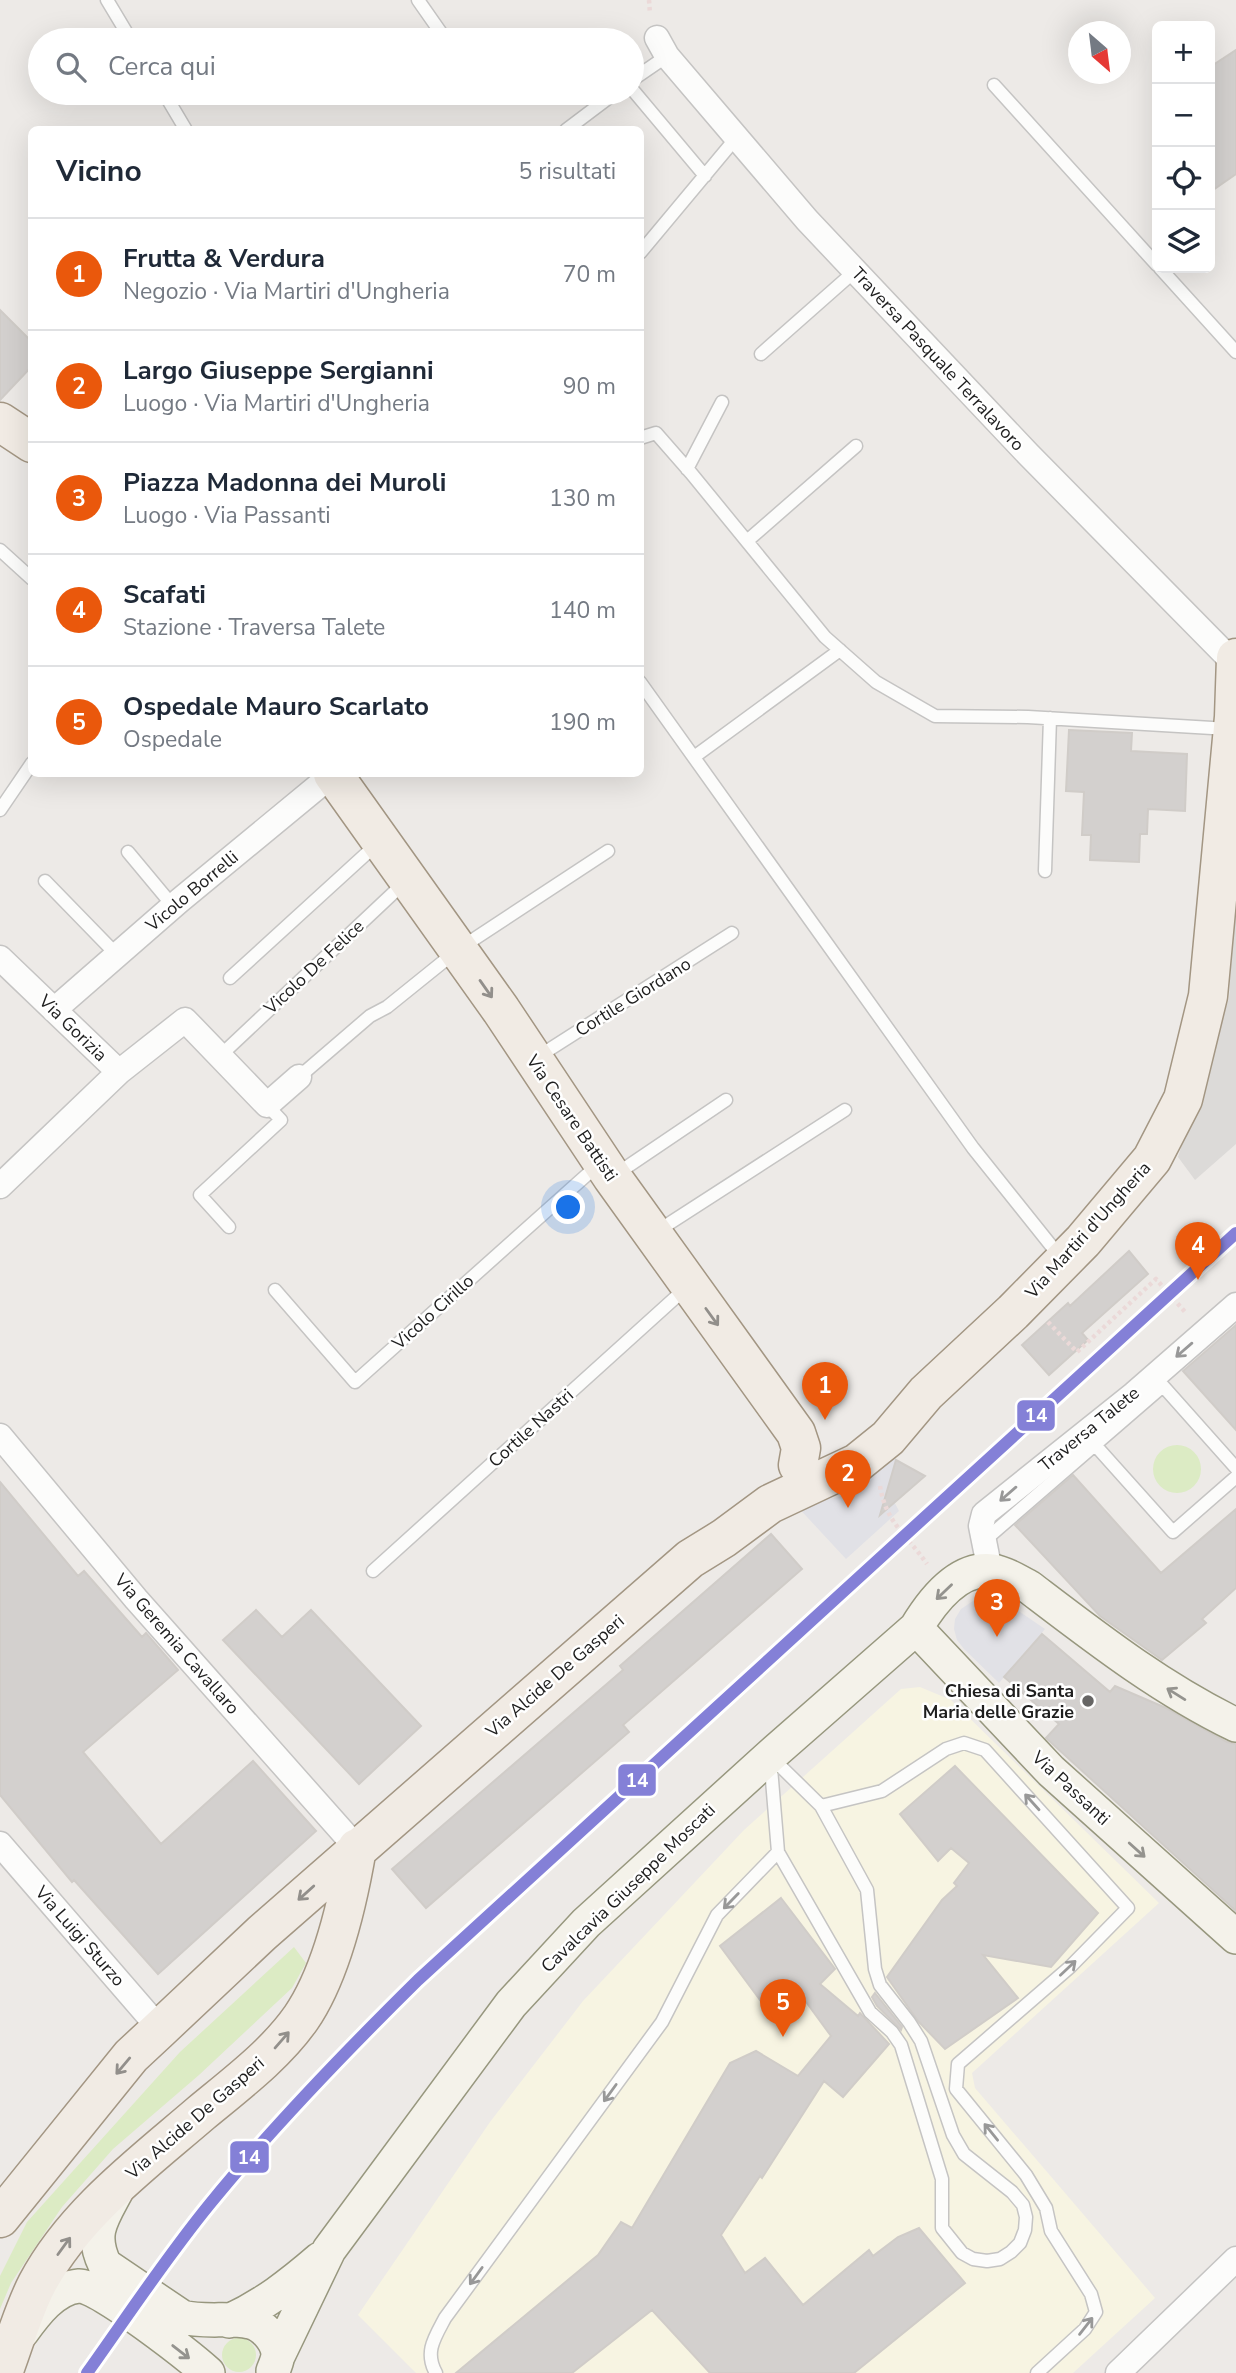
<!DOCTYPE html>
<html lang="it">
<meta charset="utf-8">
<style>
body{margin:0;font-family:"Nunito Sans",sans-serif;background:#f6f6f7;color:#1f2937}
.controls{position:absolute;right:21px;top:21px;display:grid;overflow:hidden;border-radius:10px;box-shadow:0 7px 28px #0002}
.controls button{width:63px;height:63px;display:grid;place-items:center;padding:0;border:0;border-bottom:2px solid #e0e1e3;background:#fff;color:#1f2937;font:35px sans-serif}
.compass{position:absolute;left:1068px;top:21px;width:63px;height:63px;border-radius:50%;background:#fff;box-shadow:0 7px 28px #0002;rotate:152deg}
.you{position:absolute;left:569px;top:1208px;width:24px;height:24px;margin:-18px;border:5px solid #fff;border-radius:50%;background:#1a73e8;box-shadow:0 0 0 10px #1a73e833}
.badge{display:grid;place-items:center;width:46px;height:46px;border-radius:50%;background:#ea580c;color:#fff;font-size:23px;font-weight:700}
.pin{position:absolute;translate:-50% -58px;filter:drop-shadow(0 2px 4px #0008)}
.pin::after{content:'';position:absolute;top:37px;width:24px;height:21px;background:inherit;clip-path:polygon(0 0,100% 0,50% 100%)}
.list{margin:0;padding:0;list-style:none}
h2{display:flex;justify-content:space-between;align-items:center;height:91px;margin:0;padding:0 28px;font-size:30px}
h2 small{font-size:23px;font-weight:400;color:#747a83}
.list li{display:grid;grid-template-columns:46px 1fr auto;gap:21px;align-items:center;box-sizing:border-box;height:112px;padding:0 28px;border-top:2px solid #e0e1e3}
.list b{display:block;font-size:26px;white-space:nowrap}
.list p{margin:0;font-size:23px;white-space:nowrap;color:#747a83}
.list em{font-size:23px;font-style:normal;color:#747a83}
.icon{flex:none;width:38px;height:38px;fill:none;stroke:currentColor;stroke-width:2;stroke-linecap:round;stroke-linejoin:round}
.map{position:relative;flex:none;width:1236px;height:2373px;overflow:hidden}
.search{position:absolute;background:#fff;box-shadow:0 7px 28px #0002;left:28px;top:28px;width:616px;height:77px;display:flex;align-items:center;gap:18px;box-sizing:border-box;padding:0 24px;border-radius:38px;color:#747a83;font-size:26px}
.panel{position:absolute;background:#fff;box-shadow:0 7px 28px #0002;left:28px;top:126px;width:616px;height:651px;border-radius:10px}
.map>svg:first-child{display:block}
.residential{fill:#dcdad8}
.education{fill:#f7f4e2}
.grass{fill:#dcebc4}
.plaza{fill:#e1e1e6}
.building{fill:#d3d0ce;stroke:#d0ccc8;stroke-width:2}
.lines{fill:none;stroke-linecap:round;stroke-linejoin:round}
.lane-casing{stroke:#c5c4c3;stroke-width:15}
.street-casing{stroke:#c5c4c3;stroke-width:27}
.secondary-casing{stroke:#97977e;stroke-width:36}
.primary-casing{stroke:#a39683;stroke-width:41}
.path{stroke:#ebd9d8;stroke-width:4.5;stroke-dasharray:3.5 3.5;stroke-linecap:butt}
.lane{stroke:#fcfcfb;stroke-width:12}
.street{stroke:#fcfcfb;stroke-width:24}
.secondary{stroke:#f4f2ea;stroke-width:33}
.primary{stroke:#f1ebe4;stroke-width:38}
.rail-1-casing{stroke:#fff;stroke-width:18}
.rail-1{stroke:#8480d7;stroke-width:12}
.oneway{stroke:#928f8b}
.oneway2{stroke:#989898}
.oneway3{stroke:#94938e}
.poi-dot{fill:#666564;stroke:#fff;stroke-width:2.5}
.labels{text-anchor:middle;stroke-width:5;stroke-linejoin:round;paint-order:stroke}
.street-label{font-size:18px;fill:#1e1e1e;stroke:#fff}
.poi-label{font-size:18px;font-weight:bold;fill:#1e1e1e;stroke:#fff;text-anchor:end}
.line-badge{stroke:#fff;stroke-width:2.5}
.badge-label{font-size:19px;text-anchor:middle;font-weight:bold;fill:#fff}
</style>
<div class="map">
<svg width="1236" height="2373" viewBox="0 0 1236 2373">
<rect width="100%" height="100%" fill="#edeae7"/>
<!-- residential -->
<path class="residential" d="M1236 891V1144L1195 1180 1178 1157 1229 998Z"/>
<!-- education -->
<path class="education" d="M920 1687 951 1700 1159 1903 972 2073 975 2088 1155 2298 1073 2373H416L358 2315 490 2122 583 2001 744 1830 901 1689Z"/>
<!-- grass -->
<path class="grass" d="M1153 1469a24 24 0 1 1 48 0a24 24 0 1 1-48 0Z
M294 1947 306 1963 292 1988 199 2075 113 2149 62 2207 11 2283 0 2309V2276L27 2222 180 2052Z
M222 2355a17 17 0 1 1 34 0a17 17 0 1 1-34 0Z"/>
<!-- plaza -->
<path class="plaza" d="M890 1451 896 1460 890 1483V1494L899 1511 846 1559 795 1504 839 1497Z
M990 1596 1004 1601 1045 1629 999 1683 964 1649 957 1640 954 1629 955 1619 961 1609 979 1597Z"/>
<!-- building -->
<path class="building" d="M1236 50V174L1210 192V67Z
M0 310 32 342V366L0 400Z
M1069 730 1132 733 1131 751 1187 754 1185 811 1148 809 1147 834H1140L1139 862 1090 860 1091 835H1082L1084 792 1066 791Z
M1129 1251 1148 1274 1082 1333 1088 1340 1049 1375 1022 1345 1068 1303 1070 1306Z
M1236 1325V1430L1183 1371Z
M896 1460 925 1476 880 1515Z
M1073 1475 1161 1573 1236 1509V1588L1202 1619 1206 1623 1162 1660 1100 1616 1015 1525Z
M0 1482 78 1576 84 1571 142 1637 146 1633 178 1670 83 1752 161 1844 253 1761 316 1831 158 1974 74 1880 72 1882 0 1795Z
M771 1534 802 1569 623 1725 629 1732 426 1908 392 1869 623 1670 620 1666Z
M256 1610 282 1637 311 1610 421 1726 359 1784 223 1640Z
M1042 1634 1110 1692 1115 1686 1166 1708 1227 1742 1236 1744V1911L1046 1738 1059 1724 1004 1677Z
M955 1766 1098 1913 1051 1967 983 1955 1018 1998 945 2049 918 2021 887 1977 942 1900 957 1886 954 1883 969 1863 951 1848 938 1861 900 1814Z
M781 1898 835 1969 820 1984 858 2016 860 2013 889 2044 843 2097 824 2081 762 2178 760 2176 721 2235 745 2273 765 2258 803 2305 869 2250 873 2256 898 2237 919 2228 965 2283 854 2373H710L652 2310 572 2373H456L598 2255 621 2222 632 2228 730 2063 756 2051 798 2076 831 2036 801 1995 772 2016 720 1946Z
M875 1993 902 2027 901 2030 877 2006 872 1997Z"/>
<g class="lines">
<defs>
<path id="lane" d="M107 0 131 40
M418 0 446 40
M632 80 667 56
M994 85 1157 265
M632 89 705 176
M164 93 186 130
M566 130 615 93
M640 253 736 138
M1160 268 1236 352
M761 354 855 271
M640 438 656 433 691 473 825 637 876 682 935 716 1028 717 1229 729
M687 469 722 402
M747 541 856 446
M0 550 32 579
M640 682 973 1148 1061 1258
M694 757 840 650
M0 810 32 763
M128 852 173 906
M1045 871 1050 718
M45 881 117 955
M230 978 378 843
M220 1056 406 881
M536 1058 732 933
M299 1077 370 1016 387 1007 459 949 608 851
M615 1175 726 1100
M229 1227 200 1195 281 1120 267 1105
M656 1232 845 1110
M275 1290 355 1382 599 1164
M1096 1446 1173 1532 1236 1477
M985 1540 1163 1386 1236 1468
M373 1571 686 1288
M770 1756 821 1806 867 1890 875 1969 880 1985 909 2022 921 2041 953 2135 964 2154 1012 2192 1023 2205 1026 2217 1025 2230 1020 2243 1011 2252 1000 2259 987 2261 973 2259 962 2253 942 2228V2179L901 2045 892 2032 870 2012 778 1852Z
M821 1806 882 1791 946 1749 964 1743 985 1750 1128 1908 1070 1967 958 2064 956 2089 1026 2175 1046 2208 1051 2231 1091 2294 1096 2312 1085 2329 1037 2373
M436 2373C424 2352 435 2337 445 2318L662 2022 717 1915 778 1852"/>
<path id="street" d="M657 38 667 56 807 220 1028 454 1236 665
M0 958 119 1072 0 1186
M54 1010 179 901 333 774
M119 1072 185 1020 267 1105 299 1077
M0 1436 136 1599 357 1848
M990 1571 981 1526 984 1514 1134 1394 1236 1305
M0 1844 160 2029
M1118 2373 1236 2259"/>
<path id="secondary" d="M916 1628 1051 1771 1236 1937
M116 2192C101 2220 90 2234 105 2265L182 2317C204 2323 231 2317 250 2322 263 2325 277 2340 278 2354 278 2359 275 2366 273 2371
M229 2321C264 2305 291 2284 320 2259
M22 2332C35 2314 54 2288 79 2286 99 2285 190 2357 208 2373
M278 2356 329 2250 511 2004 586 1923 770 1756 916 1628C931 1603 958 1566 993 1571 1006 1573 1017 1581 1029 1587 1096 1638 1160 1688 1236 1725"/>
<path id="primary" d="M0 422 32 443
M333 774 501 1010 612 1177 796 1433 801 1448 798 1465
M0 2218 131 2056 160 2029 262 1933 690 1559 724 1538 770 1504 857 1463 888 1438 926 1393 1013 1312 1083 1241 1152 1159 1183 1099 1208 996 1234 717 1236 658
M3 2373C14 2344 23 2311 37 2284 74 2214 143 2163 201 2113 236 2084 275 2055 301 2018 332 1973 348 1901 357 1848"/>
</defs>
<!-- lane casing -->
<use href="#lane" class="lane-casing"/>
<!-- street casing -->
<use href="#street" class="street-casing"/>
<!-- secondary casing -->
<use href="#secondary" class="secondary-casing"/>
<!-- primary casing -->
<use href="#primary" class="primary-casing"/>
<!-- path -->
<path class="path" d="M649 0 650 14
M1048 1322 1077 1352 1156 1279 1186 1313
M880 1486C886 1523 907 1535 927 1564"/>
<!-- lane -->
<use href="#lane" class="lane"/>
<!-- street -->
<use href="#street" class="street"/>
<!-- secondary -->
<use href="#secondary" class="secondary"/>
<!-- primary -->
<use href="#primary" class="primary"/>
<defs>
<path id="rail-1" d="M87 2373C127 2317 165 2259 209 2205 273 2126 345 2052 418 1980L1236 1233"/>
</defs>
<!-- rail-1 casing -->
<use href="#rail-1" class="rail-1-casing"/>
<!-- rail-1 -->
<use href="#rail-1" class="rail-1"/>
</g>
<!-- one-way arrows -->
<defs><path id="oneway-shaft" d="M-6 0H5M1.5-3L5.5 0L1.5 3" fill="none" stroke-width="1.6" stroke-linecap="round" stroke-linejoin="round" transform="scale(1.75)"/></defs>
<g class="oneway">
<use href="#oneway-shaft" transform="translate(486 989) rotate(55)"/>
<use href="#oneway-shaft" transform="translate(712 1317) rotate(54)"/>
<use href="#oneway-shaft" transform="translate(306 1893) rotate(138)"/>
<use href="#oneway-shaft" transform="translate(282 2040) rotate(-49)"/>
<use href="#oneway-shaft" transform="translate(123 2066) rotate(130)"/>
<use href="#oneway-shaft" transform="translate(64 2246) rotate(-54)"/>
</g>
<g class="oneway2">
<use href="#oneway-shaft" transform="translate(1184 1350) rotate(139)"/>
<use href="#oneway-shaft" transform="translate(1008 1494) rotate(139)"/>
<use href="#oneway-shaft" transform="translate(1032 1802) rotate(-132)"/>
<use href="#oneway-shaft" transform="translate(731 1901) rotate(134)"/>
<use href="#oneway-shaft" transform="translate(1068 1968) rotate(-43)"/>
<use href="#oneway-shaft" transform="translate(610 2093) rotate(126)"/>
<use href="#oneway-shaft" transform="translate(991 2132) rotate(-129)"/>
<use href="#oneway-shaft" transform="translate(476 2276) rotate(126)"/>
<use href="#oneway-shaft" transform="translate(1086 2326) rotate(-52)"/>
</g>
<g class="oneway3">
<use href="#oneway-shaft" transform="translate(944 1592) rotate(136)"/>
<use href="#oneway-shaft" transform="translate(1176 1694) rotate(-148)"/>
<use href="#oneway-shaft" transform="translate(1137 1850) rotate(42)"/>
<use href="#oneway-shaft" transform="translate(181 2352) rotate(38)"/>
</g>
<!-- markers -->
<circle class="poi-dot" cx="1088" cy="1701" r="7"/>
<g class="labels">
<!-- street labels -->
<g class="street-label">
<text transform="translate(938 359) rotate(47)" y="6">Traversa Pasquale Terralavoro</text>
<text transform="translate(192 891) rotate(-40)" y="6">Vicolo Borrelli</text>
<text transform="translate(314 967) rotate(-43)" y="6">Vicolo De Felice</text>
<text transform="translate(633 997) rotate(-32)" y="6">Cortile Giordano</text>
<text transform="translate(73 1028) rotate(44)" y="6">Via Gorizia</text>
<text transform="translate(572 1118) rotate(56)" y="6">Via Cesare Battisti</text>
<text transform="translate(1088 1230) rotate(-48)" y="6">Via Martiri d'Ungheria</text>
<text transform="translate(433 1312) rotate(-42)" y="6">Vicolo Cirillo</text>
<text transform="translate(531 1428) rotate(-42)" y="6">Cortile Nastri</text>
<text transform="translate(1089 1429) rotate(-39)" y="6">Traversa Talete</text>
<text transform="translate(177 1644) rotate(49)" y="6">Via Geremia Cavallaro</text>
<text transform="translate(555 1676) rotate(-41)" y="6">Via Alcide De Gasperi</text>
<text transform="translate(1071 1788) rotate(43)" y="6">Via Passanti</text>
<text transform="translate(628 1888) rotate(-44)" y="6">Cavalcavia Giuseppe Moscati</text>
<text transform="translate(80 1936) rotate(49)" y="6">Via Luigi Sturzo</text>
<text transform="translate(195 2118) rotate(-41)" y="6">Via Alcide De Gasperi</text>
</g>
<!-- poi labels -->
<g class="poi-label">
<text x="1074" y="1697">Chiesa di Santa<tspan x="1074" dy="21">Maria delle Grazie</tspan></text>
</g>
</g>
<g class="line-badge">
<rect x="1016" y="1399" width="40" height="33" rx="7" fill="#8480d7"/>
<rect x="617" y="1763" width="40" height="34" rx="7" fill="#8480d7"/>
<rect x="229" y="2140" width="41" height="34" rx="7" fill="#8480d7"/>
</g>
<g class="badge-label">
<text x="1036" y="1422">14</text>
<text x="637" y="1787">14</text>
<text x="249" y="2164">14</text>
</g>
</svg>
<div class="controls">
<button>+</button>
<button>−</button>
<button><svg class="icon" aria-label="locate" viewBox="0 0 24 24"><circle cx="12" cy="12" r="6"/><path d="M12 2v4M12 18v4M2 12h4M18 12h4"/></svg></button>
<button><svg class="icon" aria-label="layers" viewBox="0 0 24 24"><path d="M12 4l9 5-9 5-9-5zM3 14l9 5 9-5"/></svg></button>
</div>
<svg class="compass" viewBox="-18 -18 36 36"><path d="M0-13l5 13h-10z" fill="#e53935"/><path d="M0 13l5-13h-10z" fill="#747a83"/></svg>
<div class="you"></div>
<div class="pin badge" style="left:825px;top:1420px">1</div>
<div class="pin badge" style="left:848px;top:1508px">2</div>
<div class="pin badge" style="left:997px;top:1637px">3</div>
<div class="pin badge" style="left:1198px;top:1280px">4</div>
<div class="pin badge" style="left:783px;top:2037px">5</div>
<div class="search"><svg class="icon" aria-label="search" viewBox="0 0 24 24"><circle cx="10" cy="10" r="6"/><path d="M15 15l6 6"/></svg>Cerca qui</div>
<section class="panel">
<h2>Vicino<small>5 risultati</small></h2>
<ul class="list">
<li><span class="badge">1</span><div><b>Frutta &amp; Verdura</b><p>Negozio · Via Martiri d'Ungheria</p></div><em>70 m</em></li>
<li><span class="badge">2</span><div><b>Largo Giuseppe Sergianni</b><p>Luogo · Via Martiri d'Ungheria</p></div><em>90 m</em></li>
<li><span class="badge">3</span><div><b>Piazza Madonna dei Muroli</b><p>Luogo · Via Passanti</p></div><em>130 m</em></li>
<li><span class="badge">4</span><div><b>Scafati</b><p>Stazione · Traversa Talete</p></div><em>140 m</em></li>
<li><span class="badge">5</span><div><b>Ospedale Mauro Scarlato</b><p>Ospedale</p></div><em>190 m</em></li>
</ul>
</section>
</div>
